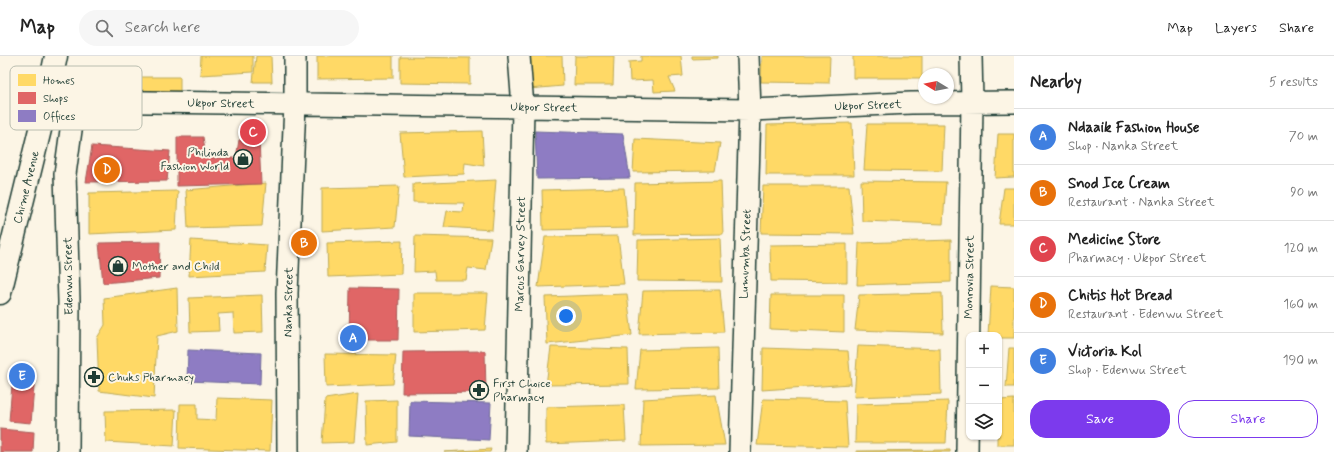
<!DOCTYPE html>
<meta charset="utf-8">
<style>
body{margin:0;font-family:Mynerve,sans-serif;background:#f6f6f6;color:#222}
.controls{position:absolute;right:12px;bottom:12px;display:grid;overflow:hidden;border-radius:8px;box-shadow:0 1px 3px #0004}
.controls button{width:36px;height:36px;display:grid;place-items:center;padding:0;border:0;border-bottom:1px solid #e0e0e0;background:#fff;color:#222;font:20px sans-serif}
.compass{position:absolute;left:918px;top:12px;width:36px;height:36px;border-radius:50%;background:#fff;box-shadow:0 1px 3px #0004;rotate:280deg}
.you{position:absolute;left:566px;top:260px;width:14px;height:14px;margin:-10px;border:3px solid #fff;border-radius:50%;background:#1a73e8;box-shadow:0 0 0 6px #1a73e833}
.badge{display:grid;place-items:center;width:26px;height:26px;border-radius:50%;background:#7c3aed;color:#fff;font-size:13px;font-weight:700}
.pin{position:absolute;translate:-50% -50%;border:2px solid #fff;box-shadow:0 1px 4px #0006}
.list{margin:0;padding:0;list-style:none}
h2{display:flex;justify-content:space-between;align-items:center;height:52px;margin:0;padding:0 16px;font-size:17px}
h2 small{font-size:13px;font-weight:400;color:#767676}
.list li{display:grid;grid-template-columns:26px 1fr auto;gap:12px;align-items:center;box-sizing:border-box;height:56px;padding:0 16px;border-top:1px solid #e0e0e0}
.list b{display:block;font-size:15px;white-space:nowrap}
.list p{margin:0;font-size:13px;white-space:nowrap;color:#767676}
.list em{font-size:13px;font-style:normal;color:#767676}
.actions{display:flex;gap:8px;padding:12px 16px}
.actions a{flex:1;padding:9px 0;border:1px solid #7c3aed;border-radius:16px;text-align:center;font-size:14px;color:#7c3aed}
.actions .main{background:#7c3aed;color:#fff}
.icon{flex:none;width:22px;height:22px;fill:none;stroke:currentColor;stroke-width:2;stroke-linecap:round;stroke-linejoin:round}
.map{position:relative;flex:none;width:1014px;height:396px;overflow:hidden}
header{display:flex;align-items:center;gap:24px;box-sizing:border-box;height:56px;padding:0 20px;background:#fff;border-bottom:1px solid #e0e0e0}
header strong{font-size:19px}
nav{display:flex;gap:22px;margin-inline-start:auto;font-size:14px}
.search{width:280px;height:36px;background:#f6f6f6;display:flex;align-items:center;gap:10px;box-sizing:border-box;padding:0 14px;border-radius:22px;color:#767676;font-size:15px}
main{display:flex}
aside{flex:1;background:#fff}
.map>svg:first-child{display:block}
.homes{fill:#ffd966;stroke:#bcaa57}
.shops{fill:#e06666;stroke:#a65a57}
.offices{fill:#8e7cc3;stroke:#6d6998}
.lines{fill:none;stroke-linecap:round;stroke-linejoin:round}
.minor-casing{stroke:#1f3d34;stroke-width:24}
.primary-casing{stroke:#1f3d34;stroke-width:25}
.minor{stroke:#fcf5e5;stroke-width:21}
.primary{stroke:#fcf5e5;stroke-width:22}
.labels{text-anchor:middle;stroke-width:4;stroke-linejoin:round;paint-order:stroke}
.street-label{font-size:12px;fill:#1f3d34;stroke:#fcf5e5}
.poi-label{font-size:12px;fill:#1f3d34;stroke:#fcf5e5;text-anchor:start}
.key{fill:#fcf5e5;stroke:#babeb0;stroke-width:1}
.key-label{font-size:11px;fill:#1f3d34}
</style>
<header>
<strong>Map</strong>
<div class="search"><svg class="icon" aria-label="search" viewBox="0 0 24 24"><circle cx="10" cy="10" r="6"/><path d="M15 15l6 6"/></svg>Search here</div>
<nav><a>Map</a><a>Layers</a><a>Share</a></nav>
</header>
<main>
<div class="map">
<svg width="1014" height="396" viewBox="0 0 1014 396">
<rect width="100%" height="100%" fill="#fcf5e5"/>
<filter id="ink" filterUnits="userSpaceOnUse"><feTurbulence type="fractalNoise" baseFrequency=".025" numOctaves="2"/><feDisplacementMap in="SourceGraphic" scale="8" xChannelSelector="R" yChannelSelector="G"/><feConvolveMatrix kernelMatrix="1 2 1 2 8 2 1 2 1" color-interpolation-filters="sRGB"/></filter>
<g filter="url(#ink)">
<!-- homes -->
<path class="homes" d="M201 0H253V16L200 19Z
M256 0H271L272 26H253Z
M317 0H393V22L317 23Z
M527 0H562L563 30 529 33Z
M575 0H614L613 29H574Z
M641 0H681L683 20 669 21 675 35 654 36 653 24 630 25 629 6 641 5Z
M692 0H718V2L692 3Z
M762 0H830L829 27 761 26Z
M853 0H922V22H853Z
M400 1 470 2V28L400 27Z
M116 21H180V39H116Z
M852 67 854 119H766L767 69Z
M867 68H944L942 115 864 114Z
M482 75 484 110 465 107 464 118 404 121 400 77Z
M998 78H1014V121L995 122Z
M635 83 720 87 715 115 633 116Z
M496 124 492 174 444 171 447 155 463 156 464 147 413 146V128Z
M721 125 723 178 634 179 635 127Z
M861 125 946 126 943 168 862 165Z
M266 127 262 170 188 172 186 134Z
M399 130 395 171 322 175V132Z
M763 130H849L854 178 761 177Z
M624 132 628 172 543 174 542 134Z
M1004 132H1014V168H999Z
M178 135 176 174 89 178V137Z
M415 180 491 182 486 214 468 212 466 224H436L435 215 414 216Z
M618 180 624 228 538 231 545 181Z
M720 182 722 226 637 225 638 184Z
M191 184 267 189 265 216 189 220Z
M951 184V226L857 229 859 187Z
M402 185 401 218 328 221 327 187Z
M847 188V226L771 225 770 189Z
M991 230 1014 231V282H999V279H988Z
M177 232 178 275 157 280 154 342 99 335 97 282 105 269 104 242Z
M720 234 724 276 639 278 643 235Z
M414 237H488L485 274 414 276Z
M942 237 943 277 855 274 859 239Z
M627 238 632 279 547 288 545 241Z
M262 239 263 276 234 277 233 257 218 258 219 275 190 276 189 242Z
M771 239H844V276L770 273Z
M858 290 940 293 941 338 854 341Z
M551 291 628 293 629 328 546 329Z
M718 292 719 332 636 333 640 294Z
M763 292 848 295 851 328 762 334Z
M1009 292H1014V331H1006Z
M325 298 396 299 393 328 326 331Z
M358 338 354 386 322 387 325 343Z
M716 339 725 389 641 390 643 343Z
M217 342 272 344 270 395 179 392 180 348H197V363L216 364Z
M763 343 845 345 848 391 757 389Z
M1014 343V389H997V381H999V344Z
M397 344V386L367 389 366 345Z
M948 345 946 387H855L856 348Z
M624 349 626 385 546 388V351Z
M176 354 174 390 106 386 105 355Z
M491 393 490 396H444Z
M950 394V396H856V395Z"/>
<!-- shops -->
<path class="shops" d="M177 81H203L206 102H236L239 84 259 83 261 128 177 130Z
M92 90 170 95 167 125 86 126Z
M160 186 159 222 103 227 99 187Z
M350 232 399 233 398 284H349Z
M485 295 486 336 402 337 403 296Z
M13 317 35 319 31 367 9 365Z
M0 373 34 376 33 396H0Z"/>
<!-- offices -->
<path class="offices" d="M535 75 623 78 630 122 537 123Z
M188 294 261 297 260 328 187 325Z
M410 345 491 347 489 384 409 380Z"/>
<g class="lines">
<defs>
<path id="minor" d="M45 53 75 45 750 54 911 47 1014 46
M68 396 69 245 65 118 75 45
M288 396 287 237 295 48V0
M516 396 523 51 519 0
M740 396 750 54 748 0
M967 396 972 46 971 0"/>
<path id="primary" d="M0 237 45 53 56 0"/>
</defs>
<!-- minor casing -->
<use href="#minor" class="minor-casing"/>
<!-- primary casing -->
<use href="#primary" class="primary-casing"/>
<!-- minor -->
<use href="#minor" class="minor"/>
<!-- primary -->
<use href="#primary" class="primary"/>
</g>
</g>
<!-- icons -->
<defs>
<symbol id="shop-ring" viewBox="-11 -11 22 22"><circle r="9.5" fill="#fcf5e5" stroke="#1f3d34" stroke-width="1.5"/><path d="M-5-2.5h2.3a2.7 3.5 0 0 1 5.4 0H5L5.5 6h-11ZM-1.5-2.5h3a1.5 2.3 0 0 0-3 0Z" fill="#1f3d34"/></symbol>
<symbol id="pharmacy-ring" viewBox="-11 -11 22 22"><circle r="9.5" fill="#fcf5e5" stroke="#1f3d34" stroke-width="1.5"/><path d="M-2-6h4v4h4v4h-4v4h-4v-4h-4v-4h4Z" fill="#1f3d34"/></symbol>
</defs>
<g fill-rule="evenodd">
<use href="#shop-ring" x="232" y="92" width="22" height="22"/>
<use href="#shop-ring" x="107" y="199" width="22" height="22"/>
<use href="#pharmacy-ring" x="83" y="310" width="22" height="22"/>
<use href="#pharmacy-ring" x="468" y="323" width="22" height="22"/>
</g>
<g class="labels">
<!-- street labels -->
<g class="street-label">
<text transform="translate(221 47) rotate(1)" y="4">Ukpor Street</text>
<text transform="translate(868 49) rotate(-2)" y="4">Ukpor Street</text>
<text transform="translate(544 51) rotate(1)" y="4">Ukpor Street</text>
<text transform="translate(26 131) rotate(-76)" y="4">Chime Avenue</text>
<text transform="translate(520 198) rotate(-89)" y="4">Marcus Garvey Street</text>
<text transform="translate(745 198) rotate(-88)" y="4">Lumumba Street</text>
<text transform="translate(68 220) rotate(-91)" y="4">Edenwu Street</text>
<text transform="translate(969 221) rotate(-89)" y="4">Monrovia Street</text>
<text transform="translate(288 246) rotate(-89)" y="4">Nanka Street</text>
</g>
<!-- poi labels -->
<g class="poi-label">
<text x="229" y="100" text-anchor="end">Philinda<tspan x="229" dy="14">Fashion World</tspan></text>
<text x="132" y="214">Mother and Child</text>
<text x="108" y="325">Chuks Pharmacy</text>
<text x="493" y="331">First Choice<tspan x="493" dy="14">Pharmacy</tspan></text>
</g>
</g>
<!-- legend -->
<rect x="10" y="10" width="132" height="64" rx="6" class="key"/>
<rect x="18" y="18" width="18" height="12" fill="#ffd966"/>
<rect x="18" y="36" width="18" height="12" fill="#e06666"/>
<rect x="18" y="54" width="18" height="12" fill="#8e7cc3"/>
<g class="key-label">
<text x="43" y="28">Homes</text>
<text x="43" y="46">Shops</text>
<text x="43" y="64">Offices</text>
</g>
</svg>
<div class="controls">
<button>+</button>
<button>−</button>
<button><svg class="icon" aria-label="layers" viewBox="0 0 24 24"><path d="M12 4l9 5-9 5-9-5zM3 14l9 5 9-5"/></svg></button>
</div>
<svg class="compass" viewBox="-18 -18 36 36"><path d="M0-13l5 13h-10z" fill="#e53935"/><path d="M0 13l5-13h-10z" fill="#767676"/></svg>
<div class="you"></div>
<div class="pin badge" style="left:353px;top:282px;background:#3f7fe0">A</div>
<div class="pin badge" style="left:304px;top:187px;background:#e8710a">B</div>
<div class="pin badge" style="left:253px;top:76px;background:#e0444e">C</div>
<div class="pin badge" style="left:107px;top:114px;background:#e8710a">D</div>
<div class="pin badge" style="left:22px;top:320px;background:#3f7fe0">E</div>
</div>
<aside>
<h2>Nearby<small>5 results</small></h2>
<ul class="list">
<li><span class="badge" style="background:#3f7fe0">A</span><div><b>Ndaaik Fashion House</b><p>Shop · Nanka Street</p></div><em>70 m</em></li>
<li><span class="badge" style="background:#e8710a">B</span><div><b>Snod Ice Cream</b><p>Restaurant · Nanka Street</p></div><em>90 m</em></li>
<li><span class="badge" style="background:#e0444e">C</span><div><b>Medicine Store</b><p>Pharmacy · Ukpor Street</p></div><em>120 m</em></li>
<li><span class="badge" style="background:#e8710a">D</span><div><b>Chitis Hot Bread</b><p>Restaurant · Edenwu Street</p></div><em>160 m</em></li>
<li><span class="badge" style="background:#3f7fe0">E</span><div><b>Victoria Kol</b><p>Shop · Edenwu Street</p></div><em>190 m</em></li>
</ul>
<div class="actions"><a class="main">Save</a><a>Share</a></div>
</aside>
</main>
